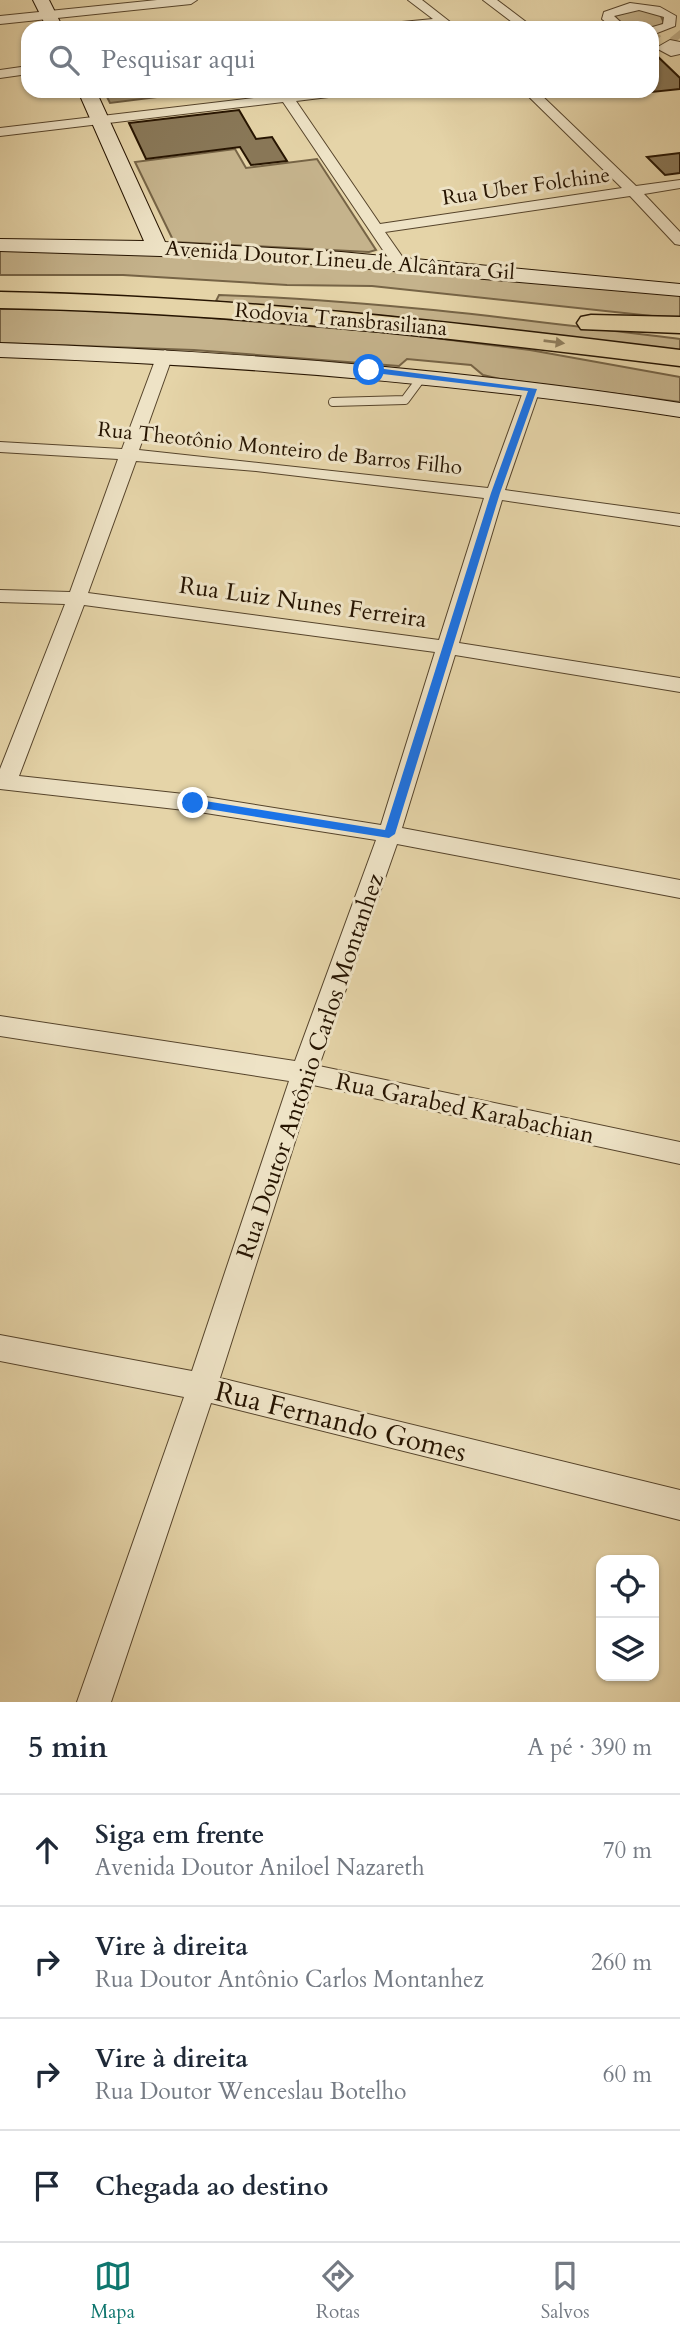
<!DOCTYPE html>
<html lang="pt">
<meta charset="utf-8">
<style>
body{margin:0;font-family:Cardo,serif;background:#f6f6f7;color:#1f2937}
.controls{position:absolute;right:21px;bottom:21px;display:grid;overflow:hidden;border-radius:14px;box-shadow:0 2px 5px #0004}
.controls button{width:63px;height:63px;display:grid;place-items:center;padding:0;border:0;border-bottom:2px solid #e0e1e3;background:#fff;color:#1f2937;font:35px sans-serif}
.stop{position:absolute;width:21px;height:21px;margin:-16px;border:5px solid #1a73e8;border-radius:50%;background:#fff}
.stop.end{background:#1a73e8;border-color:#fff;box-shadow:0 2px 7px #0008}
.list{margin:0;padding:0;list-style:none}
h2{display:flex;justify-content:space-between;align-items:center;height:91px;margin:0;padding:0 28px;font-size:30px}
h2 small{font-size:23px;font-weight:400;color:#747a83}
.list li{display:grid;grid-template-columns:46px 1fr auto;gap:21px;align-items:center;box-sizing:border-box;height:112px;padding:0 28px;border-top:2px solid #e0e1e3}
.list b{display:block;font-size:26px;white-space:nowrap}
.list p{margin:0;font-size:23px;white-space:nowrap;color:#747a83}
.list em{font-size:23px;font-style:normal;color:#747a83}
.icon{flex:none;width:38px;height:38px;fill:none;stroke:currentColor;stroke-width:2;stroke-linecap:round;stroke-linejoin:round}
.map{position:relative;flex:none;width:680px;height:1702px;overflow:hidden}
.search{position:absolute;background:#fff;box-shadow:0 2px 5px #0004;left:21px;right:21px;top:21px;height:77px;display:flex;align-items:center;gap:18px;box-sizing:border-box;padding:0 24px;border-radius:21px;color:#747a83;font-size:26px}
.sheet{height:539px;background:#fff}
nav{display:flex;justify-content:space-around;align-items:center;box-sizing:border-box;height:98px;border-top:2px solid #e0e1e3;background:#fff;font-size:19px;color:#747a83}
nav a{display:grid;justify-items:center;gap:4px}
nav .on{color:#0f766e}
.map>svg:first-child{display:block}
.green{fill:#c5b38c;stroke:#766446;stroke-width:2}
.water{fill:#a4936f;stroke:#726043;stroke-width:2}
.building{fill:#897858;stroke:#261401;stroke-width:2}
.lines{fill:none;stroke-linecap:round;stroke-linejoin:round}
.street-tunnel{stroke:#bfae87;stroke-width:13;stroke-dasharray:13 7;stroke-linecap:butt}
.lane-casing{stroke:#56442b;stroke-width:10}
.street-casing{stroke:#56442b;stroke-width:2}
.secondary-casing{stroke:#261401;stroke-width:2}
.highway-casing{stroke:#261401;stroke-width:3}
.lane{stroke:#eee3c6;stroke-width:8}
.street{fill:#eee3c6;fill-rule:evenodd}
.secondary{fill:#eee3c6;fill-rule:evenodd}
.highway{fill:#e5d4a8;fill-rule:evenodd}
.oneway{fill:#8f7e5d}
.route{fill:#1a73e8}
.labels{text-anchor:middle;stroke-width:6;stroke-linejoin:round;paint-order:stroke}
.far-street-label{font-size:21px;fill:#261401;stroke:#eee3c6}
.street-label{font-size:24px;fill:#261401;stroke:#eee3c6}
.near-street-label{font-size:28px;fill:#261401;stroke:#eee3c6}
</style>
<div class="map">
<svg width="680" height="1702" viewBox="0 0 680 1702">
<rect width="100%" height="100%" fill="#e5d4a8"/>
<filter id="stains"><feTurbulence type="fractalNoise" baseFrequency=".00286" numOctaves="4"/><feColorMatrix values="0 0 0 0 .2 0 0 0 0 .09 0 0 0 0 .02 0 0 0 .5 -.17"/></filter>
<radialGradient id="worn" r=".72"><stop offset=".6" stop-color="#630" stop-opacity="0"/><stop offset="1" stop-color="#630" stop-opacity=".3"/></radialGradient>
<!-- green -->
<path class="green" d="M637 9 660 14 664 23C648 33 626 30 614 16Z
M235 149 246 168 317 159 376 250 369 252 174 242 135 162Z
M0 249C230 253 452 272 680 295V319L372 286 287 285 123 275H0Z
M219 295C374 300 527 320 680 339V352L394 317 220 302 216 301Z
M94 308 403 334 530 350 680 377V402L500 379 483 375 471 365 407 359 399 366 194 350 0 343V309Z"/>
<!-- water -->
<path class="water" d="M104 91H205L110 103Z"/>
<!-- building -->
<path class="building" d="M652 51 680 78V89L652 92Z
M239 110 256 139 272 137 287 161 251 165 240 147 146 159 129 123Z
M680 153V173L665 175 647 157Z"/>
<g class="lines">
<!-- street-tunnel -->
<path class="street-tunnel" d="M675 34 679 39
M652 37 657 41"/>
<defs>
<path id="lane" d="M333 402 405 400 422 377"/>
<path id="street" d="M157 0H197L191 4 0 24V16Z
M408 0H422L454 25 451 28H375L381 24 433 19Z
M483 0H497L534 28H520Z
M630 3 660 7 676 16 675 26 652 35V28H649L663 24 664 17 639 10 614 16 627 28H613L602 19 604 12Z
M670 40 680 42V54L671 56 656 48Z
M28 66V74L0 78V70Z
M312 91H352L345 95 296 101 380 224 622 188 523 91H537L636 186 680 180V188L644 194 680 232V245L675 244 630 196 385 232 406 262 403 265H393L283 102 0 136V128Z
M165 350 173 355 139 450 488 488 524 389 532 384 540 389 505 490 680 514V526L502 500 459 643 680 678V692L455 655 402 828 680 880V898L397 844 319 1066 680 1142V1164L313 1085 220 1378 680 1490V1520L211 1403 111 1702H77L184 1397 0 1361V1335L192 1371 289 1081 0 1036V1016L295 1061 376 840 193 811 0 789V769L65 604 0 602V590L70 592 118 459 0 452V442L122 449 157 355ZM136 461 256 471 484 498 439 640 88 593ZM84 605 435 652 381 825 193 795 19 776Z"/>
<path id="secondary" d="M33 0H49L63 28H47Z
M78 91H96L165 242 341 252 680 284V296L256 259 0 251V239L144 241Z
M0 343C228 351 454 368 680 403V417C454 382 228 365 0 357Z"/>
<path id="highway" d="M0 292C228 296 454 322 680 350V366C454 338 228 312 0 308Z
M591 315 680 317V333L581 329 577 323 581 317Z"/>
</defs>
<!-- lane casing -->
<use href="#lane" class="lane-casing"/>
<!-- street casing -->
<use href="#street" class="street-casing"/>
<!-- secondary casing -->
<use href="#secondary" class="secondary-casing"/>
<!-- highway casing -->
<use href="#highway" class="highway-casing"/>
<!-- lane -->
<use href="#lane" class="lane"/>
<!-- street -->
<use href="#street" class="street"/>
<!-- secondary -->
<use href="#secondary" class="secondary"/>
<!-- highway -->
<use href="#highway" class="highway"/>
</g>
<!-- one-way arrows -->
<defs><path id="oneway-solid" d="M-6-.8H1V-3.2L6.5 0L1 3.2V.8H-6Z" transform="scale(1.75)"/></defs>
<use class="oneway" href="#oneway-solid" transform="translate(554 342) rotate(7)"/>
<!-- route -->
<path class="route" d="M369 367 537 389 500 493 395 834 389 838 189 806V801L193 799 385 830 491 493 528 391 366 372Z"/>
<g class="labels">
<!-- far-street labels -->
<g class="far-street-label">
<text transform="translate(526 186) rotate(-8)" y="7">Rua Uber Folchine</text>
<text transform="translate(340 260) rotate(4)" y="7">Avenida Doutor Lineu de Alcântara Gil</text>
<text transform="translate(341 319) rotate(5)" y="7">Rodovia Transbrasiliana</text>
<text transform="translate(280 448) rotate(6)" y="7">Rua Theotônio Monteiro de Barros Filho</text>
</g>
<!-- street labels -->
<g class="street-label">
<text transform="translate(303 602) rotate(8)" y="8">Rua Luiz Nunes Ferreira</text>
<text transform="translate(310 1066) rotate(-71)" y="8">Rua Doutor Antônio Carlos Montanhez</text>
<text transform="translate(465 1108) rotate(12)" y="8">Rua Garabed Karabachian</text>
</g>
<!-- near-street labels -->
<g class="near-street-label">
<text transform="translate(341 1421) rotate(14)" y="10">Rua Fernando Gomes</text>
</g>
</g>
<rect width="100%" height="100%" filter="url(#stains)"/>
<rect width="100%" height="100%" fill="url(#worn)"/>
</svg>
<div class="controls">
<button><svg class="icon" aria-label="locate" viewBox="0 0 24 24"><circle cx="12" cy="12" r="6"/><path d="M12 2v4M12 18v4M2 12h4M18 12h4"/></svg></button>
<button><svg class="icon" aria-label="layers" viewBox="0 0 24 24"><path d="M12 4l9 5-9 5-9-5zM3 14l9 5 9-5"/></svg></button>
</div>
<div class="stop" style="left:369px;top:370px"></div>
<div class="stop end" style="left:193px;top:803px"></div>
<div class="search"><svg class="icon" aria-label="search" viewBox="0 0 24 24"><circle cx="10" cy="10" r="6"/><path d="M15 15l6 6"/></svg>Pesquisar aqui</div>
</div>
<section class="sheet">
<h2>5 min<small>A pé · 390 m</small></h2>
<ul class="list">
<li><svg class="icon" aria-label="ahead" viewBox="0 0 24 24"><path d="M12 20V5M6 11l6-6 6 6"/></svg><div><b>Siga em frente</b><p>Avenida Doutor Aniloel Nazareth</p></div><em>70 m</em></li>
<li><svg class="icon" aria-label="right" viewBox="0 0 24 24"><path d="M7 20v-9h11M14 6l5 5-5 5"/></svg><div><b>Vire à direita</b><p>Rua Doutor Antônio Carlos Montanhez</p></div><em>260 m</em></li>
<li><svg class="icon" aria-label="right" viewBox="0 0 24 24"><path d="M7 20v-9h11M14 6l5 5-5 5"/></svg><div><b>Vire à direita</b><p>Rua Doutor Wenceslau Botelho</p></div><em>60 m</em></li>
<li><svg class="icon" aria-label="arrive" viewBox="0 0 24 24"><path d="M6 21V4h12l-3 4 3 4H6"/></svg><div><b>Chegada ao destino</b></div></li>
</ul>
</section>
<nav>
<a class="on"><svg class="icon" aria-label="map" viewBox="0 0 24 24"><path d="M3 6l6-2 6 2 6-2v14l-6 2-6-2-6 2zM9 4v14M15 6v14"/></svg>Mapa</a>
<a><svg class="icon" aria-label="directions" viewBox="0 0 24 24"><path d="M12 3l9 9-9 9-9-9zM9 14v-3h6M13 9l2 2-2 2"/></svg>Rotas</a>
<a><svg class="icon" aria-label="saved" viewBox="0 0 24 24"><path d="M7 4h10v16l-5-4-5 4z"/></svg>Salvos</a>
</nav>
